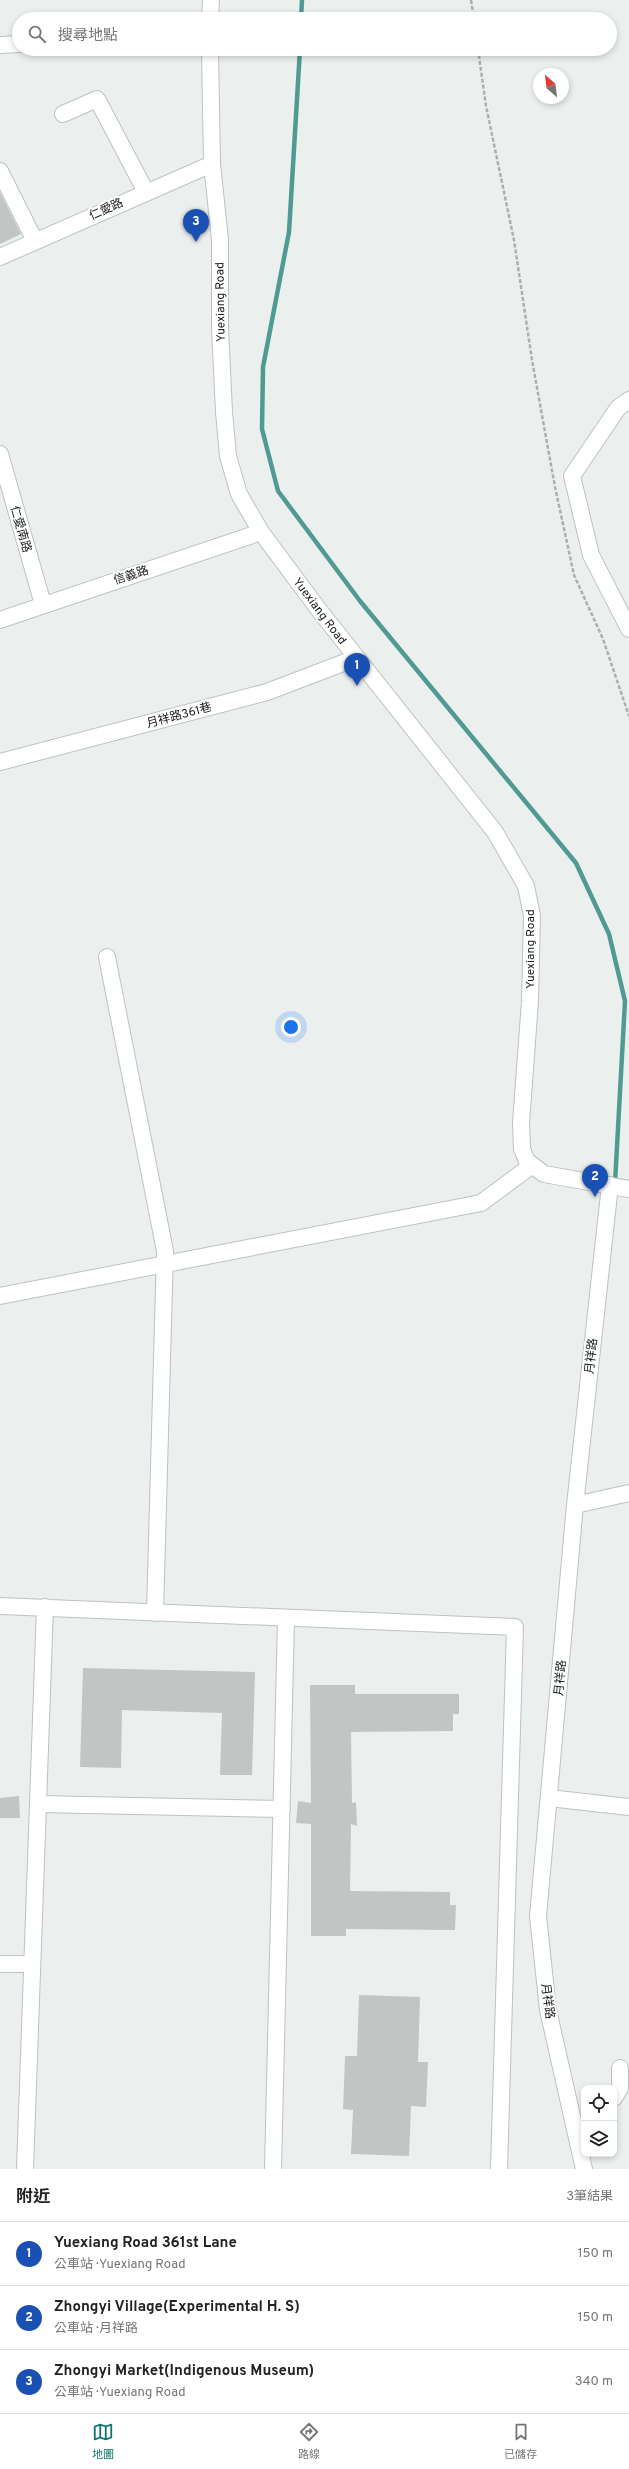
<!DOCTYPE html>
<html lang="zh-TW">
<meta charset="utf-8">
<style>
body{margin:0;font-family:Overpass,"Noto Sans TC",sans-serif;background:#f2f2f2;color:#222}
.controls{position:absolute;right:12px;bottom:12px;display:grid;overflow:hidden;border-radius:8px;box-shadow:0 2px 6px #0003}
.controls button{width:36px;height:36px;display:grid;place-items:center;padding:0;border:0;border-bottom:1px solid #e0e0e0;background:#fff;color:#222;font:20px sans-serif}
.compass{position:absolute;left:533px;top:68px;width:36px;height:36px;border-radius:50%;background:#fff;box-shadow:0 2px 6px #0003;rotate:332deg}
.you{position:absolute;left:291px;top:1027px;width:14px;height:14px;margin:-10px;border:3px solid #fff;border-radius:50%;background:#1a73e8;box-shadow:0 0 0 6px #1a73e833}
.badge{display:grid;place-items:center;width:26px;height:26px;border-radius:50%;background:#0f766e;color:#fff;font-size:13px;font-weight:700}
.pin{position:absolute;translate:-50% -33px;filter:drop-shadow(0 1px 2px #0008)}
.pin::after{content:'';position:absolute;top:21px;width:14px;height:12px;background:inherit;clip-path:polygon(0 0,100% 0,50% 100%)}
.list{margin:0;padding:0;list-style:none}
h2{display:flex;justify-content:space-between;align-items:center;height:52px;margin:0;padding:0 16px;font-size:17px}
h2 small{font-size:13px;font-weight:400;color:#767676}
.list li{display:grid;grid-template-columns:26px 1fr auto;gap:12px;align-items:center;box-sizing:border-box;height:64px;padding:0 16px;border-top:1px solid #e0e0e0}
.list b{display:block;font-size:15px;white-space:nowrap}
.list p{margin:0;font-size:13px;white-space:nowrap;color:#767676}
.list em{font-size:13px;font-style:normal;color:#767676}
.icon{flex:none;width:22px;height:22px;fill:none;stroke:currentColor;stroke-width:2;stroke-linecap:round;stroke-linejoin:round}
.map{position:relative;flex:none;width:629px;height:2169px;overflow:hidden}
.search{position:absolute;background:#fff;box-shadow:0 2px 6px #0003;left:12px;right:12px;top:12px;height:44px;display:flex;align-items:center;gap:10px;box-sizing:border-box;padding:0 14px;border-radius:22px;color:#767676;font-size:15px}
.sheet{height:244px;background:#fff}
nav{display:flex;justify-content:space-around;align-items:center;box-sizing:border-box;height:56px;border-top:1px solid #e0e0e0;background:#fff;font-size:11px;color:#767676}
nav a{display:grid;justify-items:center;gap:2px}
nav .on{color:#0f766e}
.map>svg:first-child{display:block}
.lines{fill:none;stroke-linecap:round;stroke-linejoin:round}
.stream{stroke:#509a93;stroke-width:4.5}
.building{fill:#c1c6c5}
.minor-casing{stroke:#bdc2c1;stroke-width:18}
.path{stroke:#abafae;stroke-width:2.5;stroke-dasharray:4 2;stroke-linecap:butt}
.minor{stroke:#fff;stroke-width:16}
.labels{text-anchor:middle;stroke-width:4;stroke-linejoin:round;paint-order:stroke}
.street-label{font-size:12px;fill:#191b1b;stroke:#fff}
</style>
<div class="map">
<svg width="629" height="2169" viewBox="0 0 629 2169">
<rect width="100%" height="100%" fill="#ebf0ef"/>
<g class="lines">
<!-- stream -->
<path class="stream" d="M301 19 302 0
M300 49 289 232 263 367 262 429 278 491 360 601 576 863 609 934 625 1001 615 1183"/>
</g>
<!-- building -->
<path class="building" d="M0 192 21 234 0 244Z
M83 1668 255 1672 252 1775H220L222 1713 122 1710 121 1768 80 1767Z
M310 1685H355V1694H459V1714H453V1731L351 1732 352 1803 356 1802 357 1826 351 1824 350 1891 450 1892V1905H456L455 1930 346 1929V1936H311V1824L296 1823 298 1801 311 1803Z
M19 1796 20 1818H0V1798Z
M359 1995 420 1997 418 2062H428L426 2107 411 2106 409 2156 351 2154 353 2110 343 2109 345 2056H357Z"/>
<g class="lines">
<defs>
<path id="minor" d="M210 19 211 0
M0 45 19 44
M210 49 212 164 220 240V328L224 412 228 456 239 494 261 532 319 610 495 832 526 886 532 916 530 1001 521 1123 522 1149 527 1161 544 1174 629 1189
M63 114 97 99 146 192
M0 171 35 241
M0 257 212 164
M629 400 618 408 572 476 591 555 629 629
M0 454 43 604
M0 620 261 532
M0 762 267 692 356 658
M107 957 165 1251 155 1613
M0 1296 481 1203 531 1166
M575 1505 629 1493
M0 1606 515 1627 499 2169
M549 1798 629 1807
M38 1804 282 1809
M0 1964H32
M614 2098 620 2088V2068
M25 2169 45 1607
M273 2169 286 1618
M584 2169 548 2010 538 1916 575 1505 610 1185"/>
</defs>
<!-- minor casing -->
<use href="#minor" class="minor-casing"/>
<!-- path -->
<path class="path" d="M471 0 474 19
M478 49 486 106 514 240 532 360 555 487 574 575 603 639 629 716"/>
<!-- minor -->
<use href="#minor" class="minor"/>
</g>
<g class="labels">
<!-- street labels -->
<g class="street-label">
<text transform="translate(106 209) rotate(-24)" y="4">仁愛路</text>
<text transform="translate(220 302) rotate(-91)" y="4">Yuexiang Road</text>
<text transform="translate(21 529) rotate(74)" y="4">仁愛南路</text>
<text transform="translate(131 575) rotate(-18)" y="4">信義路</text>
<text transform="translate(320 611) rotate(53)" y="4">Yuexiang Road</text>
<text transform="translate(179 715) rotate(-15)" y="4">月祥路361巷</text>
<text transform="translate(530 949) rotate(-90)" y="4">Yuexiang Road</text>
<text transform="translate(591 1356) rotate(-84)" y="4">月祥路</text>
<text transform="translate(560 1678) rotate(-85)" y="4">月祥路</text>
<text transform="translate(548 2001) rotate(82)" y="4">月祥路</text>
</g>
</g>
</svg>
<div class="controls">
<button><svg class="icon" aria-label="locate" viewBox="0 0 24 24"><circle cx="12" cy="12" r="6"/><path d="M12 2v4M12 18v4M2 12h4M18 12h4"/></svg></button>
<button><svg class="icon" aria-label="layers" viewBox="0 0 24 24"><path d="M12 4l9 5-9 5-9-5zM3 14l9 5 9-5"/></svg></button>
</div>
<svg class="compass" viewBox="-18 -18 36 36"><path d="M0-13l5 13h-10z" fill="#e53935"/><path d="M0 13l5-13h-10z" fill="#767676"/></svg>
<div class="you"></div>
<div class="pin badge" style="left:357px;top:686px;background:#1a4fb4">1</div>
<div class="pin badge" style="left:595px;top:1197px;background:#1a4fb4">2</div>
<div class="pin badge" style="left:196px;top:242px;background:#1a4fb4">3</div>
<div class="search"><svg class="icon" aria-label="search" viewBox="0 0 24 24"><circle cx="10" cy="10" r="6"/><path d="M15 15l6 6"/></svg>搜尋地點</div>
</div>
<section class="sheet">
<h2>附近<small>3筆結果</small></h2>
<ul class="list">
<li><span class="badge" style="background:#1a4fb4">1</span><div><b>Yuexiang Road 361st Lane</b><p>公車站 · Yuexiang Road</p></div><em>150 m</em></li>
<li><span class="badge" style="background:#1a4fb4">2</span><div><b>Zhongyi Village(Experimental H. S)</b><p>公車站 · 月祥路</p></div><em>150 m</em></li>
<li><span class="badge" style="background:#1a4fb4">3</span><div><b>Zhongyi Market(Indigenous Museum)</b><p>公車站 · Yuexiang Road</p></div><em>340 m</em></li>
</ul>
</section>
<nav>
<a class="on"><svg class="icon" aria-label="map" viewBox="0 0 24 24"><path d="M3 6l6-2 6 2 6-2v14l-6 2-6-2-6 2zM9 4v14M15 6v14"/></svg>地圖</a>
<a><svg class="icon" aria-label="directions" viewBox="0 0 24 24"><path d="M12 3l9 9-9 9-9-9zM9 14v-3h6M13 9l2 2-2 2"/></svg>路線</a>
<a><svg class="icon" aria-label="saved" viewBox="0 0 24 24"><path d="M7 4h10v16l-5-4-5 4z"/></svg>已儲存</a>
</nav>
